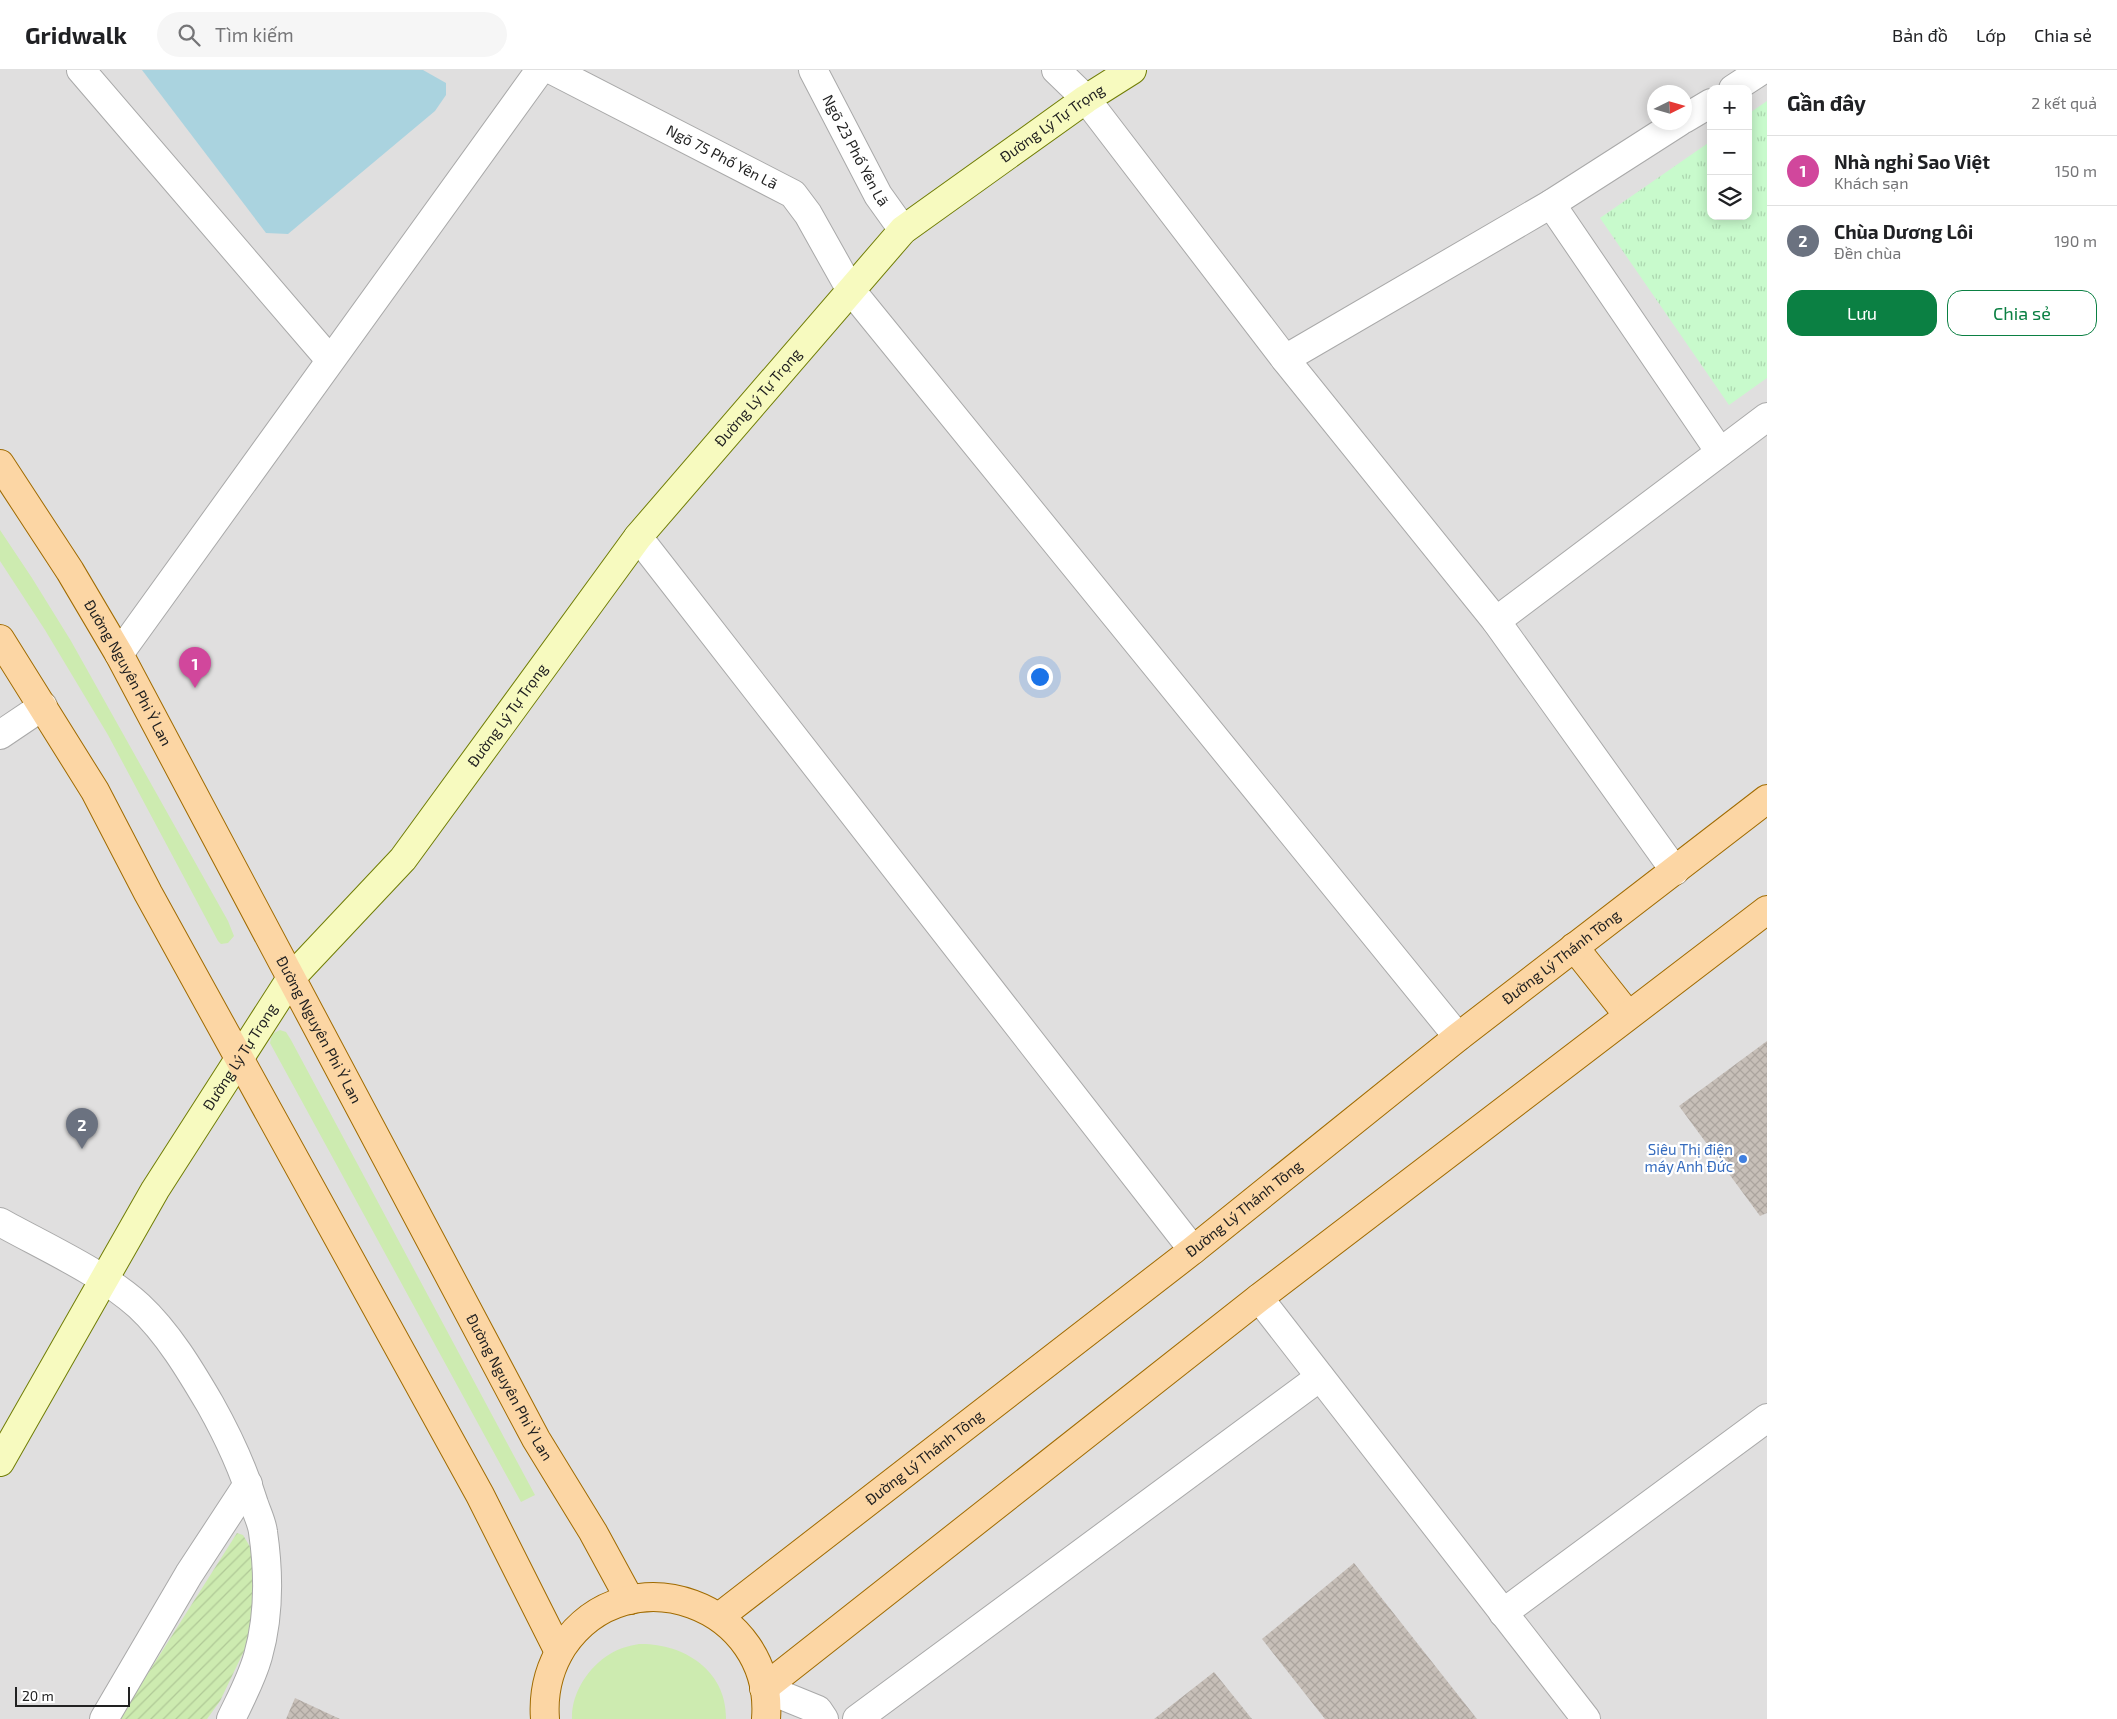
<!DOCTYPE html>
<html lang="vi">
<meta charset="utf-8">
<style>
body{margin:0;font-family:"Exo 2",sans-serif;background:#f6f6f6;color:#202124}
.controls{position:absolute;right:15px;top:15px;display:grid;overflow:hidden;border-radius:10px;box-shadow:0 2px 12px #0003}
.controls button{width:45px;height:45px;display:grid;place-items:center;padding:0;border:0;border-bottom:1px solid #e0e0e0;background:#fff;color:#202124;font:25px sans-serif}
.compass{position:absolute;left:1647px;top:15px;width:45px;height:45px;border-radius:50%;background:#fff;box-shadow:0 2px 12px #0003;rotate:85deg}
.scale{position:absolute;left:15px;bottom:12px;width:115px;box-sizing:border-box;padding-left:5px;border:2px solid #222;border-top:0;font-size:14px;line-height:18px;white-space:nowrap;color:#222;-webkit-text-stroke:4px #fff;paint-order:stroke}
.you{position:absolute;left:1039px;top:606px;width:18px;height:18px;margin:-12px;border:4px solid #fff;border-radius:50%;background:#1a73e8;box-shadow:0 0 0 8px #1a73e833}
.badge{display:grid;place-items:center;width:32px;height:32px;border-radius:50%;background:#0b8043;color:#fff;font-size:16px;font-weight:700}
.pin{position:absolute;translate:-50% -41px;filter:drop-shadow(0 1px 2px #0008)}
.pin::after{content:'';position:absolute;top:26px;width:18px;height:15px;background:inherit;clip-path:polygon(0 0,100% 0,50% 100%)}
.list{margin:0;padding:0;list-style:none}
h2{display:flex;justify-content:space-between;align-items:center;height:65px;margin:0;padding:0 20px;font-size:21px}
h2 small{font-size:16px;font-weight:400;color:#757577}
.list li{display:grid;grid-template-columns:32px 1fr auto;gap:15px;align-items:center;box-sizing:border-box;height:70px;padding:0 20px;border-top:1px solid #e0e0e0}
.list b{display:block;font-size:19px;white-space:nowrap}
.list p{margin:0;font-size:16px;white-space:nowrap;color:#757577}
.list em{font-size:16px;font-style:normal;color:#757577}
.actions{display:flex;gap:10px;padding:15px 20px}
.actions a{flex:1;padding:11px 0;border:1px solid #0b8043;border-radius:15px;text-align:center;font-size:18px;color:#0b8043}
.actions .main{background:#0b8043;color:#fff}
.icon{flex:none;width:28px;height:28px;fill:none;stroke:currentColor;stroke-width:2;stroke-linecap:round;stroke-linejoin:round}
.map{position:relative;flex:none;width:1767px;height:1649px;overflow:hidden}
header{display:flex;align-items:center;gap:30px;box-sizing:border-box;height:70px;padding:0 25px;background:#fff;border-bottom:1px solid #e0e0e0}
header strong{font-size:24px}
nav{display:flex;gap:28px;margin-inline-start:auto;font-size:18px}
.search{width:350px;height:45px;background:#f6f6f6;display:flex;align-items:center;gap:12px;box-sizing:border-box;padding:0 18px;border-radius:28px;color:#757577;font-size:19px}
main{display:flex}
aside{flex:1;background:#fff}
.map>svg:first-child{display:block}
.residential{fill:#e0dfdf;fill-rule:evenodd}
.grass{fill:#cdebb0}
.park{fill:url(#park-tufts)}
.garden{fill:url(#garden-furrows)}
.water{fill:#aad3df}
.building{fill:url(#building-cross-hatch)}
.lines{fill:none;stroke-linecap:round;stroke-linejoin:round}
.minor-casing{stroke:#a9a9a9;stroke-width:30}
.secondary-casing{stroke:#707d05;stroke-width:30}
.primary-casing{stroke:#a06b00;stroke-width:30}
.minor{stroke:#fff;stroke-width:28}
.secondary{stroke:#f7fabf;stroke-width:28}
.primary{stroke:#fcd6a4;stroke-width:28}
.shop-dot{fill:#3f7fe0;stroke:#fff;stroke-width:2}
.labels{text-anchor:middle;stroke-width:4.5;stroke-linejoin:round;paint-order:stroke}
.street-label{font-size:15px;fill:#222;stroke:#fff}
.shop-label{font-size:15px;fill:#366cbe;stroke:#fff;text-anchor:end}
</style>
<header>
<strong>Gridwalk</strong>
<div class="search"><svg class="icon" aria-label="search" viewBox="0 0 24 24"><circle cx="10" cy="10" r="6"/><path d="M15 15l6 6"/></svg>Tìm kiếm</div>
<nav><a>Bản đồ</a><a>Lớp</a><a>Chia sẻ</a></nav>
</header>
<main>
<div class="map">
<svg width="1767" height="1649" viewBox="0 0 1767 1649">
<defs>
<pattern id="park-tufts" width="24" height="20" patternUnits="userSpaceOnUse" patternTransform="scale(1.25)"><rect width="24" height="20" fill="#c8facc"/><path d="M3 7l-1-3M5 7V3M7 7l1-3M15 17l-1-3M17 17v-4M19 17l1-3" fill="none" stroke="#acd6af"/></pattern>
<pattern id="garden-furrows" width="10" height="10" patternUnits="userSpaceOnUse" patternTransform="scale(1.25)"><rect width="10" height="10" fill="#cdebb0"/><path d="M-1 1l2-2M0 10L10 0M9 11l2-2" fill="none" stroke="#b0c997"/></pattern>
<pattern id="building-cross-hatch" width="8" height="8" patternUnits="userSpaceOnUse" patternTransform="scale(1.25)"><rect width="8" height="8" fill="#c7bfb8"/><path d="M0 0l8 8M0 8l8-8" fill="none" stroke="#aba49e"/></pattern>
</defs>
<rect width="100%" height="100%" fill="#f2efe9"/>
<!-- residential -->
<path class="residential" d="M0 0H1767V1649H0ZM1711 19H1748V146H1711ZM1654 22H1684V52H1654Z"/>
<!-- grass -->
<path class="grass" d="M0 460 32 508 71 571 228 851 234 866 228 873 221 874 218 871 108 665 45 560 0 491Z
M280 960 286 962 291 970 535 1425 521 1432 270 973 272 964Z
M639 1574C683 1573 727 1600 726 1649H572C571 1624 588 1597 610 1584 619 1578 629 1576 639 1574Z"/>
<!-- park -->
<path class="park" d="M1767 31V308L1729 335 1600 148 1711 71V146H1748V44Z"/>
<!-- garden -->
<path class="garden" d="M237 1463 243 1465 252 1480 257 1536 244 1581 220 1631 207 1649H119Z"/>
<!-- water -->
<path class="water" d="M142 0H423L446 13V25L435 41 288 164 266 163Z"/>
<!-- building -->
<path class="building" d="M1767 971V1143L1760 1146 1679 1036Z
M1354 1493 1477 1649H1325L1262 1569Z
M1214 1602 1252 1649H1154Z
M295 1628 340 1649H286Z"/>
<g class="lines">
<defs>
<g id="minor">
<path d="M81 0 330 290"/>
<path id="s1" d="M552 0 793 124 808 144 850 219 1458 967"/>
<path id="s2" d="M813 0 878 125 903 160"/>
<path d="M1056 0 1086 29 1285 289 1496 551 1675 801"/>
<path d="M1733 19 1762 0"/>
<path d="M1684 49 1711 33"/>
<path d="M1551 134 1720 382"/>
<path d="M1285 289 1551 134 1679 52"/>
<path d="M638 467 1193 1180"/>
<path d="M1496 551 1767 347"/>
<path d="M119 584 540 0"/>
<path d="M0 665 43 636"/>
<path d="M0 1152C43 1176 103 1203 139 1236 168 1263 190 1300 210 1334 228 1366 243 1398 254 1434 257 1443 262 1453 263 1462 269 1503 269 1547 258 1586 252 1608 241 1628 231 1649"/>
<path d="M1259 1228 1586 1649"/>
<path d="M1503 1543 1767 1348"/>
<path d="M764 1618 818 1640 824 1649"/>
<path d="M104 1649 189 1504 248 1414"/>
<path d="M857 1649 1320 1307"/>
</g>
<g id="secondary">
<path id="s3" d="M0 1392 155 1120 291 908 403 789 638 467 903 160 1086 29 1132 0"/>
</g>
<g id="primary">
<path id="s4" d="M0 394 70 501 119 584 536 1369 593 1462 630 1530"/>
<path d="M0 569 95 721 148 823 480 1425 559 1582"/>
<path d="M1574 877 1628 945"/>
<path id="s5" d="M719 1547 1193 1180 1458 967 1767 729"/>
<path d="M764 1618 1259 1228 1767 840"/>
<path d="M545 1649C543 1623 549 1598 563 1576 628 1481 775 1535 766 1649"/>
</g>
</defs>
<!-- minor casing -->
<use href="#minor" class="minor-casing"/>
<!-- secondary casing -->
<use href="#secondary" class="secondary-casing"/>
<!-- primary casing -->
<use href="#primary" class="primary-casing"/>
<!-- minor -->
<use href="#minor" class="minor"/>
<!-- secondary -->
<use href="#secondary" class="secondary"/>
<!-- primary -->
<use href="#primary" class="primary"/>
</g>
<!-- markers -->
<circle class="shop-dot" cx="1743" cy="1089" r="5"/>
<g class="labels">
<!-- street labels -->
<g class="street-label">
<text dy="5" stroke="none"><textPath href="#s3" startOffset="1716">Đường Lý Tự Trọng</textPath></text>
<text dy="5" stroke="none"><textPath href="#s2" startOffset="91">Ngõ 23 Phố Yên Lã</textPath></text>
<text dy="5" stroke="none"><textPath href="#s1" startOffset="191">Ngõ 75 Phố Yên Lã</textPath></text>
<text dy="5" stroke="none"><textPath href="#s3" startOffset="1311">Đường Lý Tự Trọng</textPath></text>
<text dy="5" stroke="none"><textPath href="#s4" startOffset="245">Đường Nguyên Phi Ỷ Lan</textPath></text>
<text dy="5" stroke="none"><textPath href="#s3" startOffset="906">Đường Lý Tự Trọng</textPath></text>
<text dy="5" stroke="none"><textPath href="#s5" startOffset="1070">Đường Lý Thánh Tông</textPath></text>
<text dy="5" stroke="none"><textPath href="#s4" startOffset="650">Đường Nguyên Phi Ỷ Lan</textPath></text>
<text dy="5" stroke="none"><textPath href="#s3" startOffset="471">Đường Lý Tự Trọng</textPath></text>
<text dy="5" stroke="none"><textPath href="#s5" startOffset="665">Đường Lý Thánh Tông</textPath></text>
<text dy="5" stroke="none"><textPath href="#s4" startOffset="1055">Đường Nguyên Phi Ỷ Lan</textPath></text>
<text dy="5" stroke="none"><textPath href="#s5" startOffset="260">Đường Lý Thánh Tông</textPath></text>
</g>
<!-- shop labels -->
<g class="shop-label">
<text x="1733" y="1085">Siêu Thị điện<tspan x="1733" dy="17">máy Anh Đức</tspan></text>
</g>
</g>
</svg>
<div class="controls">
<button>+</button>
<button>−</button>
<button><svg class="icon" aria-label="layers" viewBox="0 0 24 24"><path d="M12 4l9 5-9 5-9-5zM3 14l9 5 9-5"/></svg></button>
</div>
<svg class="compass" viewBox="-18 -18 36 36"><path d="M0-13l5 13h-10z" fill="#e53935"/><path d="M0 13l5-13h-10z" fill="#757577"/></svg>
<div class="scale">20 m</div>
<div class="you"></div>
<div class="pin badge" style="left:195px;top:618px;background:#d1479c">1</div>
<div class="pin badge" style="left:82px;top:1079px;background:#6b7280">2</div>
</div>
<aside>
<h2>Gần đây<small>2 kết quả</small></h2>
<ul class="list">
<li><span class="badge" style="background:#d1479c">1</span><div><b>Nhà nghỉ Sao Việt</b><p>Khách sạn</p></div><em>150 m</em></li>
<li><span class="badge" style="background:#6b7280">2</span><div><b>Chùa Dương Lôi</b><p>Đền chùa</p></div><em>190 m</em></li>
</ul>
<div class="actions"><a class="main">Lưu</a><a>Chia sẻ</a></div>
</aside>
</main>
